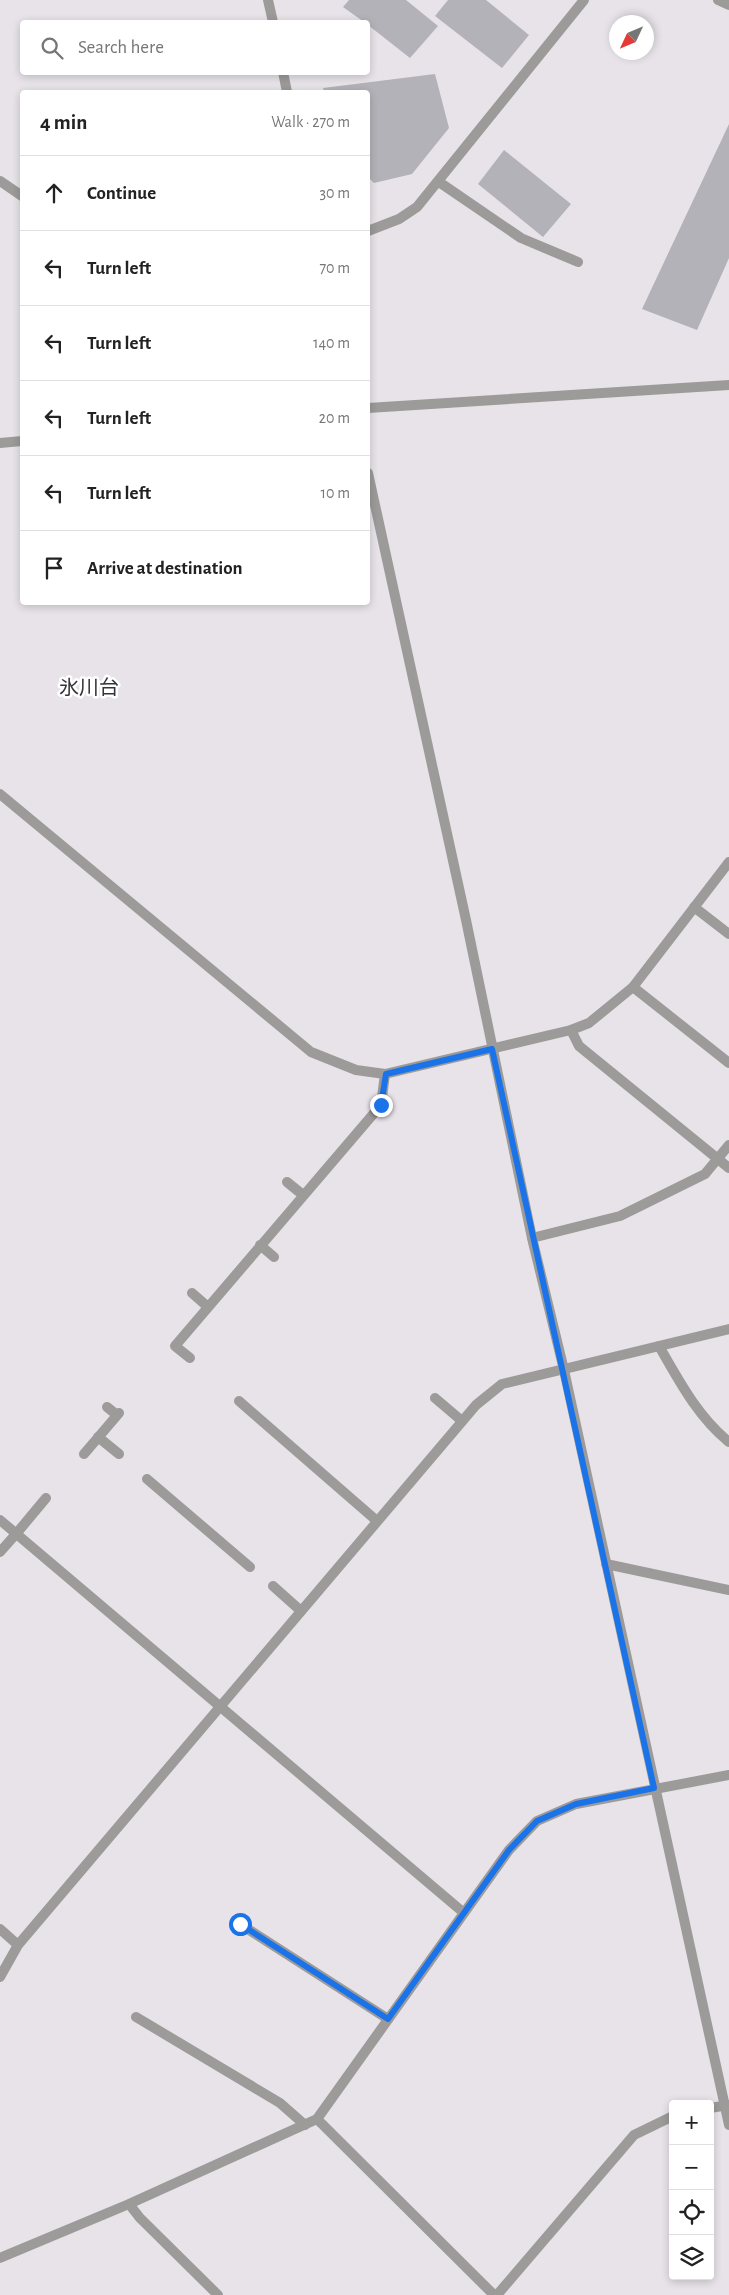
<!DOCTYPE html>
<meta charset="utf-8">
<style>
body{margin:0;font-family:"Alegreya Sans","Noto Sans JP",sans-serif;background:#f2f2f2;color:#222}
.controls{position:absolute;right:15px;bottom:15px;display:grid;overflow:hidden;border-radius:5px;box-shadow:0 2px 8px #0003}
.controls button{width:45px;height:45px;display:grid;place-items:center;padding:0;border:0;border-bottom:1px solid #e0e0e0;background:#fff;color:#222;font:25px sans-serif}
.compass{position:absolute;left:609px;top:15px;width:45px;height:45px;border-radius:50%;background:#fff;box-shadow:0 2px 8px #0003;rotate:226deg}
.stop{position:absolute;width:15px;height:15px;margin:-11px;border:4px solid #1a73e8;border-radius:50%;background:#fff}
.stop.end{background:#1a73e8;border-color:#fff;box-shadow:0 1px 5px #0008}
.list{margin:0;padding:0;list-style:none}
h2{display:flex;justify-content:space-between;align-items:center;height:65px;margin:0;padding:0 20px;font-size:21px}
h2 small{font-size:16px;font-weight:400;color:#767676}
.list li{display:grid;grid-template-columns:32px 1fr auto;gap:15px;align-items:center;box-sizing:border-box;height:75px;padding:0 20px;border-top:1px solid #e0e0e0}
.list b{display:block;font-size:19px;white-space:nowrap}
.list em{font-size:16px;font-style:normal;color:#767676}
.icon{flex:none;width:28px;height:28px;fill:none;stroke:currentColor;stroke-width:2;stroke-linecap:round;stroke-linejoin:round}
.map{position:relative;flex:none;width:729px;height:2295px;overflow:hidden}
.search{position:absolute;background:#fff;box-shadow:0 2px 8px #0003;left:20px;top:20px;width:350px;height:55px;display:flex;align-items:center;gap:12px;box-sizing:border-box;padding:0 18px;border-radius:5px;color:#767676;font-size:19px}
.panel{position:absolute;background:#fff;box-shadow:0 2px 8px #0003;left:20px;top:90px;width:350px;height:515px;border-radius:5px}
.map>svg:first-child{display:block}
.building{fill:#b2b2b8}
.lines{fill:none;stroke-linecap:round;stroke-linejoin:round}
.service{stroke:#9c9b99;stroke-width:10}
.minor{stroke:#9c9b99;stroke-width:10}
.tertiary{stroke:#9c9b99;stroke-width:10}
.route{stroke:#1a73e8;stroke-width:6}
.labels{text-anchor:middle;stroke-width:5;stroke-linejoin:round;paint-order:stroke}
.quarter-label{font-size:20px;fill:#373439;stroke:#fff}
</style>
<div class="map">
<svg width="729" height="2295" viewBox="0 0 729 2295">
<rect width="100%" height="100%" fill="#e7e3e9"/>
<!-- building -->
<path class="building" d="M349 0H406L438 26 410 58 368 25V22H364L343 7Z
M448 0H486L529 35 502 68 435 16Z
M435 74 449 128 412 174 374 183 368 177V92H324L323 88Z
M729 124V258L697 330 642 309Z
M504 150 571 204 543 237 478 184Z"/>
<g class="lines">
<!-- service -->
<path class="service" d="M633 987 729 1063
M571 1030 579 1046 729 1168
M287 1182 303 1195
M260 1245 274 1257
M192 1293 208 1307
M659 1346C679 1381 698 1417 729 1442
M190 1358 175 1346 381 1105 385 1074
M435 1398 462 1421
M239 1401 377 1521
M107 1407 117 1415
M98 1437 119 1454
M84 1454 119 1413
M147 1479 250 1567
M16 1534 46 1498
M606 1564 729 1590
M273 1586 301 1611
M240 1924 388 2019
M136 2017 280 2103 305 2125"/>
<!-- minor -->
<path class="minor" d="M718 0 729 5
M0 181 22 196
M439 182 521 238 578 262
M368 231 399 219 417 207 584 0
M0 794 311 1052 356 1070 385 1074 571 1030 589 1023 633 987 729 862
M694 907 729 934
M532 1238 620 1216 705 1174 729 1145
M0 1520 464 1913
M0 1552 16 1534
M0 1929 18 1945
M0 1977 18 1945 476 1405 502 1384 729 1329
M710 2108 729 2105
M317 2119 494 2295
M129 2204 140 2218 218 2295
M0 2258 129 2204 317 2119 509 1850 537 1821 576 1804 729 1775
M497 2295 634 2135 673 2116"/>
<!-- tertiary -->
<path class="tertiary" d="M268 0 273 22
M283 72 287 92
M368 408 729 385
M0 443 22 441
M368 473 466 920 532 1238 564 1370 729 2125"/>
</g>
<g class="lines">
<!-- route -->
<path class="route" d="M240 1924 388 2019 509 1850 537 1821 576 1804 654 1788 492 1049 386 1074 381 1105"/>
</g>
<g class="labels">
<!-- quarter labels -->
<g class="quarter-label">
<text x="89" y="694">氷川台</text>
</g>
</g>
</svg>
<div class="controls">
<button>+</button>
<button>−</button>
<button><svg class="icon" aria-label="locate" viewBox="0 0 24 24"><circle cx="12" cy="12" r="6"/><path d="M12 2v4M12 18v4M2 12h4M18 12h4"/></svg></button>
<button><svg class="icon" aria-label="layers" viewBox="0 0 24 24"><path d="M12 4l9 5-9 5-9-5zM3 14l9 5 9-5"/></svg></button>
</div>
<svg class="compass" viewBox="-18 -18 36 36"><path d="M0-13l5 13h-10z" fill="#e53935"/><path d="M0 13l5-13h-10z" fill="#767676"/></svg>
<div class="stop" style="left:240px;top:1924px"></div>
<div class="stop end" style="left:381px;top:1105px"></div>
<div class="search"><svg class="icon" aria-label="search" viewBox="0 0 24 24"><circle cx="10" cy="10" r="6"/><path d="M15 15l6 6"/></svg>Search here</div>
<section class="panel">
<h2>4 min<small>Walk · 270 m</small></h2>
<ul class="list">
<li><svg class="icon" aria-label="ahead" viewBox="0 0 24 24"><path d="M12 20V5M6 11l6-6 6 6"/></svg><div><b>Continue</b></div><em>30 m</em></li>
<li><svg class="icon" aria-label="left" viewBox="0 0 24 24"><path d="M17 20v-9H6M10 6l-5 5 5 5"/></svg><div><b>Turn left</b></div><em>70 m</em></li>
<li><svg class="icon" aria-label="left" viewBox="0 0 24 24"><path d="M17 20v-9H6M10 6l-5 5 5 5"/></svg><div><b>Turn left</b></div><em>140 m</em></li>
<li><svg class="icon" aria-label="left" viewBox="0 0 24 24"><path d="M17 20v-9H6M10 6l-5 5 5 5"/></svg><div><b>Turn left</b></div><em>20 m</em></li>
<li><svg class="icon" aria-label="left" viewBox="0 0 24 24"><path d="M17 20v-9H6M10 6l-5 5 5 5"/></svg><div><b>Turn left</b></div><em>10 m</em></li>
<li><svg class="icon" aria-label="arrive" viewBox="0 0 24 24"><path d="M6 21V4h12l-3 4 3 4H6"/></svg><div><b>Arrive at destination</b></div></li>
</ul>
</section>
</div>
